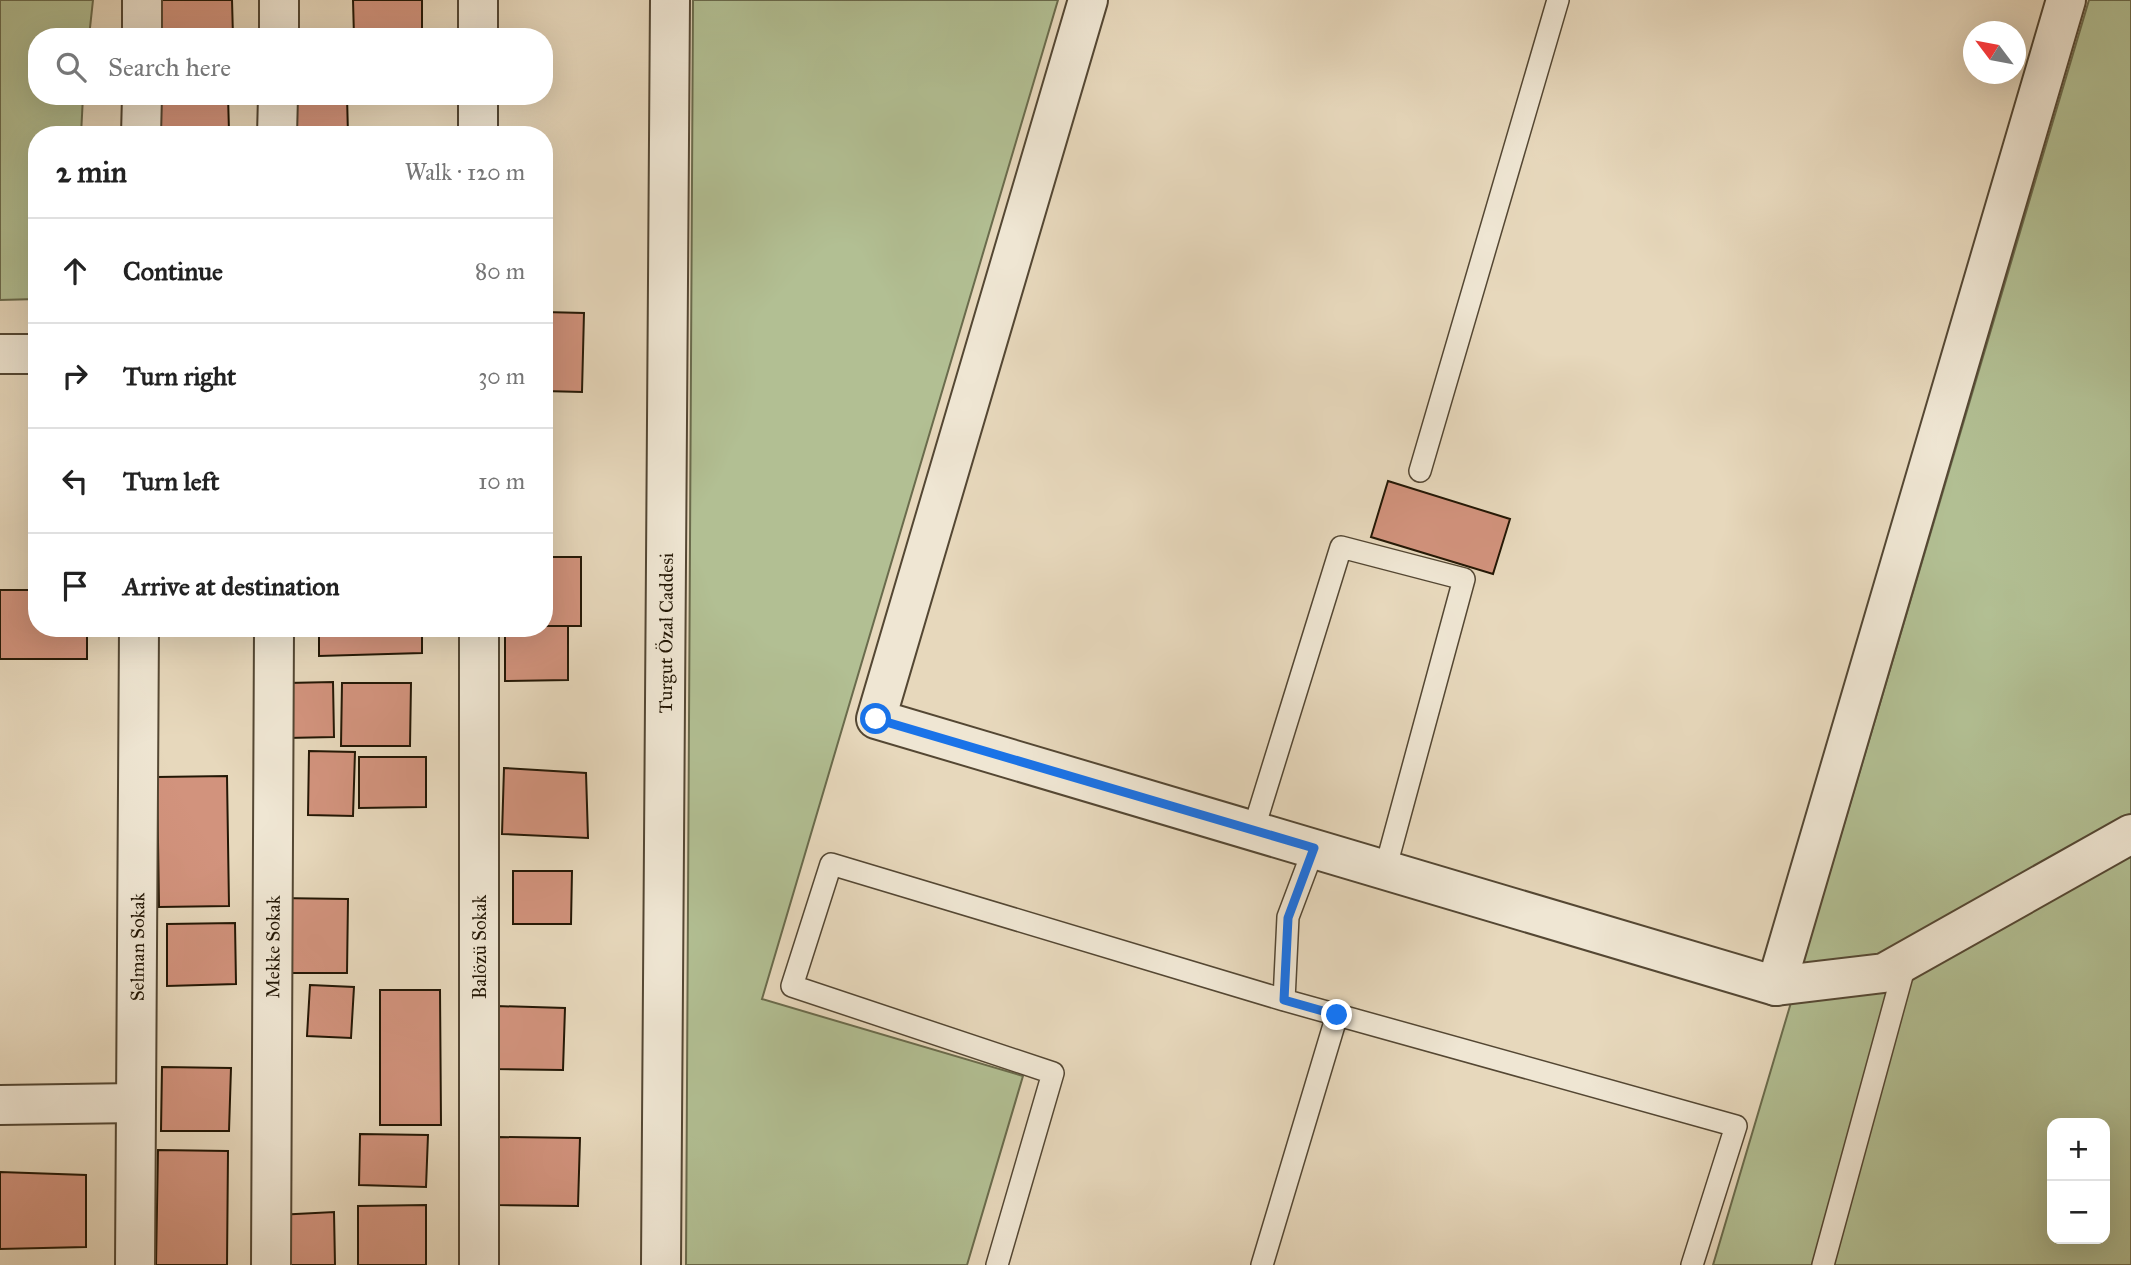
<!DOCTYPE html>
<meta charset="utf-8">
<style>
body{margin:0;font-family:"IM FELL Great Primer",serif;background:#f6f6f6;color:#222}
.controls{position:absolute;right:21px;bottom:21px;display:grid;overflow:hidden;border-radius:14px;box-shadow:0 7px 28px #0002}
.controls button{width:63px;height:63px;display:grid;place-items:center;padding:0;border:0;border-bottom:2px solid #e0e0e0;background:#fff;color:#222;font:35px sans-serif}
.compass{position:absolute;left:1963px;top:21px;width:63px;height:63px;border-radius:50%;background:#fff;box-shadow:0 7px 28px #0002;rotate:302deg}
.stop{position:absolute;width:21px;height:21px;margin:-16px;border:5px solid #1a73e8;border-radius:50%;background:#fff}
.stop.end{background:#1a73e8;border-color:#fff;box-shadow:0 2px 7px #0008}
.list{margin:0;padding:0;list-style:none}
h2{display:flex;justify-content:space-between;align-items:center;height:91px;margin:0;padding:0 28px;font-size:30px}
h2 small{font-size:23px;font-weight:400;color:#767676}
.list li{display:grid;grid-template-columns:46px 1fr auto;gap:21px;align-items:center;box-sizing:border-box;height:105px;padding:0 28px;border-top:2px solid #e0e0e0}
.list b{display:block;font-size:26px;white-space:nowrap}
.list em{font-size:23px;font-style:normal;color:#767676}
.icon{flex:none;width:38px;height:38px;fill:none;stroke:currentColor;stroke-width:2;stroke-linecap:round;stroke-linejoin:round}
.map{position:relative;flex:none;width:2131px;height:1265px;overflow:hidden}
.search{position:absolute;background:#fff;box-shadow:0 7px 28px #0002;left:28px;top:28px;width:525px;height:77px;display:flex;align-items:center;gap:18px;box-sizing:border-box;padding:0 24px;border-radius:28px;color:#767676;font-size:26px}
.panel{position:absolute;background:#fff;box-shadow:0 7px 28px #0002;left:28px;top:126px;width:525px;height:511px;border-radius:28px}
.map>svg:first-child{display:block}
.green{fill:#b2bf93;stroke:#6a6b4c;stroke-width:2;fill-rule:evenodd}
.building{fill:#d2937d;stroke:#231705;stroke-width:2}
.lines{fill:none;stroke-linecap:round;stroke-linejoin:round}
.service-casing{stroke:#544733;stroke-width:24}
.minor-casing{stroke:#544733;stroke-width:42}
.tertiary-casing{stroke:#544733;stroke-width:42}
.service{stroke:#efe6d3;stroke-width:21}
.minor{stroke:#efe6d3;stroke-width:38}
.tertiary{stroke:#efe6d3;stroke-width:38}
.route{stroke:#1a73e8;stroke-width:9}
.labels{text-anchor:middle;stroke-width:7;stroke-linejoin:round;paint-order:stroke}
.street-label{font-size:19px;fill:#231705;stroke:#efe6d3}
</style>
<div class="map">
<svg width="2131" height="1265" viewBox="0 0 2131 1265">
<rect width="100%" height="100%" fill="#e7d8bc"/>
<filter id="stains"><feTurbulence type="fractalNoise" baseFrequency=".00286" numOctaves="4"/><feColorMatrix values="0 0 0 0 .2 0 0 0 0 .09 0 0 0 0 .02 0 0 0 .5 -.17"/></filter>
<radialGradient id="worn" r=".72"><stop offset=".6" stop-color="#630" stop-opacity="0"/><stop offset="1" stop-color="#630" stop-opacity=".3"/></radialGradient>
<!-- green -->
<path class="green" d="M0 0H93L89 37H37V96H83L81 135H37V299L0 300Z
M693 0H1058L762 999 1023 1076 967 1265H686Z
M2089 0H2131V1265H1713ZM2052 1123H2105V1239H2052Z"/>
<!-- building -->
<path class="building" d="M160 0H232L233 37H160Z
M353 0H422V35L354 37Z
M156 96H228L229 131 157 133Z
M292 96H347L348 135H292Z
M367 96H427V98L367 102Z
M352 128H428V135H351Z
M544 312 584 313 582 392 544 391Z
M1388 481 1510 519 1493 574 1371 537Z
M544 557H581V626H544Z
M0 590H37V628H87V659H0Z
M544 626H568V680L505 681V628Z
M319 628H422V653L319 656Z
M333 682 334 737 287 738V683Z
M342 683H411L410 746H341Z
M309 751 355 752 353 816 308 815Z
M359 757H426V807L359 808Z
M504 768 586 773 588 838 502 834Z
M227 776 229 906 159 907 157 777Z
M513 871H572L571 924H513Z
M277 898 348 899 347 973H276Z
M235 923 236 984 167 986V924Z
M310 985 354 987 351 1038 307 1036Z
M380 990H440L441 1125H380Z
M496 1006 565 1008 563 1070 495 1069Z
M162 1067 231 1068 229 1131H161Z
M360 1134 428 1135 426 1187 359 1185Z
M498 1137 580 1138 578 1206 497 1205Z
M158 1150 228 1151 227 1265H156Z
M0 1172 86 1175V1247L0 1249Z
M426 1205V1265H358V1206Z
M334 1212 335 1265H277V1215Z"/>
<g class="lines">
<defs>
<path id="service" d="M1420 471 1558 0
M1253 831 1341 547 1464 579 1385 870
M1284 1000 1736 1126 1692 1265
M997 1265 1053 1073 792 986 831 864 1284 1000 1288 917 1314 848
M1262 1265 1337 1015
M1823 1265 1906 961"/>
<g id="minor">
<path d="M478 0V37"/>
<path d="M1088 0 876 719 1776 986 1884 973 2131 834"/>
<path d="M142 37V0"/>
<path d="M279 37V0"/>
<path d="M478 96V135"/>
<path d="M141 135 142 96"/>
<path d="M277 135 278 96"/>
<path d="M0 354H37"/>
<path d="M479 628V1265"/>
<path d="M1776 986 2066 0"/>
<path d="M0 1105 136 1103"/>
<path id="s1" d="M135 1265 139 628"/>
<path id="s2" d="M271 1265 274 628"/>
</g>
<g id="tertiary">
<path id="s3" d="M661 1265 670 0"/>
</g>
</defs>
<!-- service casing -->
<use href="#service" class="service-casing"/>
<!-- minor casing -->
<use href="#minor" class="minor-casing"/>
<!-- tertiary casing -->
<use href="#tertiary" class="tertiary-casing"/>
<!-- service -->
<use href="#service" class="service"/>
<!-- minor -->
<use href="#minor" class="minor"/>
<!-- tertiary -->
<use href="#tertiary" class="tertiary"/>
</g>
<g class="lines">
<!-- route -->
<path class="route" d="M876 719 1314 848 1288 918 1284 1000 1337 1015"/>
</g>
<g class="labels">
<!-- street labels -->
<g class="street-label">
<text dy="7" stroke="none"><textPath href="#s3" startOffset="632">Turgut Özal Caddesi</textPath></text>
<text dy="7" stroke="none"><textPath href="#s1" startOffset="318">Selman Sokak</textPath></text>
<text dy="7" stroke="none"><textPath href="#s2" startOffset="318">Mekke Sokak</textPath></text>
<text transform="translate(479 947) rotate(-90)" y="7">Balözü Sokak</text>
</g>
</g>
<rect width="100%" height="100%" filter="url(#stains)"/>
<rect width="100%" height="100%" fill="url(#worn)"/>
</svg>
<div class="controls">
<button>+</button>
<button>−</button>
</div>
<svg class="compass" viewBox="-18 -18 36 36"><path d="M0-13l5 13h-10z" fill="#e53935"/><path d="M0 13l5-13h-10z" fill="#767676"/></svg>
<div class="stop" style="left:876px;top:719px"></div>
<div class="stop end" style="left:1337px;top:1015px"></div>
<div class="search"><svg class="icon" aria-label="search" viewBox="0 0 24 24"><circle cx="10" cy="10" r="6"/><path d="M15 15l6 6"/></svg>Search here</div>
<section class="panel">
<h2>2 min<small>Walk · 120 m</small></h2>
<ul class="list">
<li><svg class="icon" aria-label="ahead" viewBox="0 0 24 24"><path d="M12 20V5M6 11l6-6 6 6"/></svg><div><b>Continue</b></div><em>80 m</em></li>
<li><svg class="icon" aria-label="right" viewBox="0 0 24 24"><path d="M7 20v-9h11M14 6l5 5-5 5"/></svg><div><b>Turn right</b></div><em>30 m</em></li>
<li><svg class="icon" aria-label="left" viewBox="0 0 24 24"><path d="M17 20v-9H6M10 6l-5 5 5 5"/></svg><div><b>Turn left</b></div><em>10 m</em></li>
<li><svg class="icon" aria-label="arrive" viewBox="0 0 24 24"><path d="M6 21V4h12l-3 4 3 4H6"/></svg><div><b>Arrive at destination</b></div></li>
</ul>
</section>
</div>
